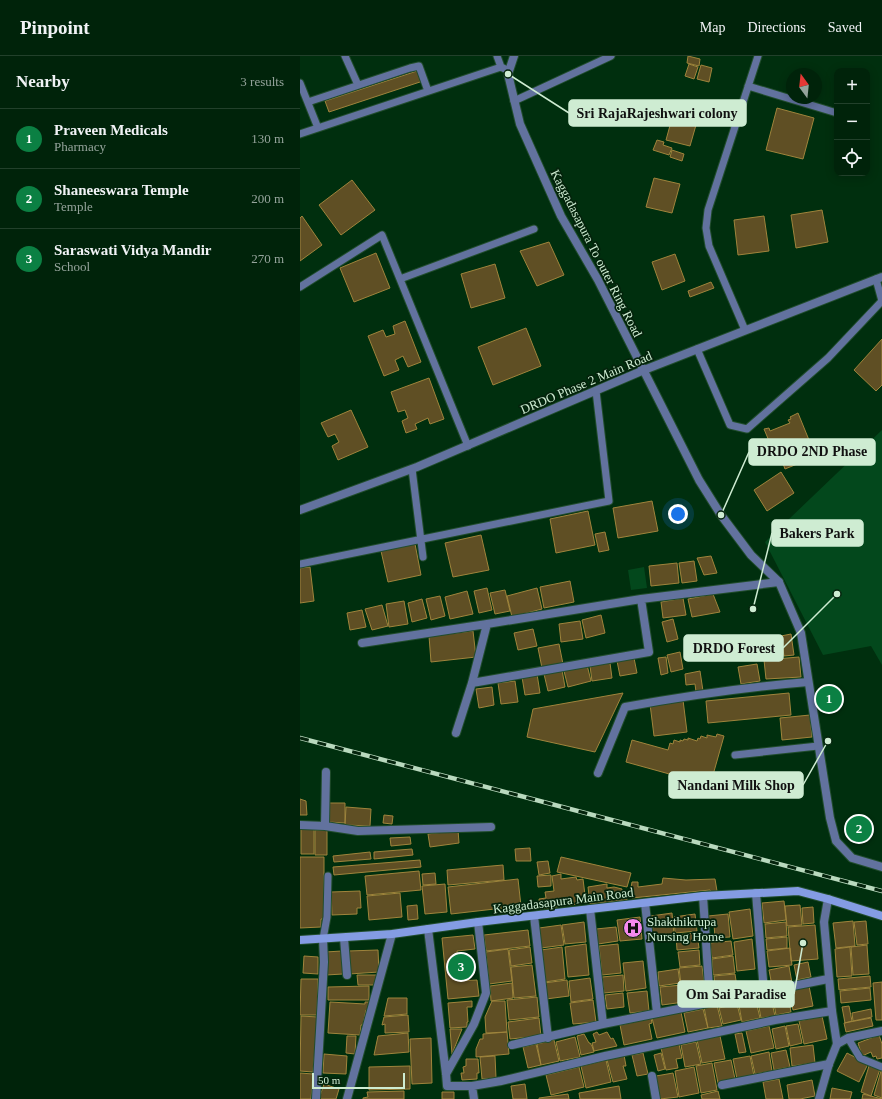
<!DOCTYPE html>
<meta charset="utf-8">
<style>
body{margin:0;font-family:Georgia,serif;background:#0e2f18;color:#f1f3f6}
.controls{position:absolute;right:12px;top:12px;display:grid;overflow:hidden;border-radius:8px;box-shadow:0 2px 10px #0003}
.controls button{width:36px;height:36px;display:grid;place-items:center;padding:0;border:0;border-bottom:1px solid #22402b;background:#00230a;color:#f1f3f6;font:20px sans-serif}
.compass{position:absolute;left:486px;top:12px;width:36px;height:36px;border-radius:50%;background:#00230a;box-shadow:0 2px 10px #0003;rotate:345deg}
.scale{position:absolute;left:12px;bottom:10px;width:93px;box-sizing:border-box;padding-left:4px;border:2px solid #ceecd2;border-top:0;font-size:11px;line-height:14px;white-space:nowrap;color:#ceecd2;-webkit-text-stroke:3px #04230c;paint-order:stroke}
.you{position:absolute;left:378px;top:458px;width:14px;height:14px;margin:-10px;border:3px solid #fff;border-radius:50%;background:#1a73e8;box-shadow:0 0 0 6px #1a73e833}
.badge{display:grid;place-items:center;width:26px;height:26px;border-radius:50%;background:#0b8043;color:#fff;font-size:13px;font-weight:700}
.pin{position:absolute;translate:-50% -50%;border:2px solid #fff;box-shadow:0 1px 4px #0006}
.list{margin:0;padding:0;list-style:none}
h2{display:flex;justify-content:space-between;align-items:center;height:52px;margin:0;padding:0 16px;font-size:17px}
h2 small{font-size:13px;font-weight:400;color:#95a49c}
.list li{display:grid;grid-template-columns:26px 1fr auto;gap:12px;align-items:center;box-sizing:border-box;height:60px;padding:0 16px;border-top:1px solid #22402b}
.list b{display:block;font-size:15px;white-space:nowrap}
.list p{margin:0;font-size:13px;white-space:nowrap;color:#95a49c}
.list em{font-size:13px;font-style:normal;color:#95a49c}
.icon{flex:none;width:22px;height:22px;fill:none;stroke:currentColor;stroke-width:2;stroke-linecap:round;stroke-linejoin:round}
.map{position:relative;flex:none;width:582px;height:1043px;overflow:hidden}
header{display:flex;align-items:center;gap:24px;box-sizing:border-box;height:56px;padding:0 20px;background:#00230a;border-bottom:1px solid #22402b}
header strong{font-size:19px}
nav{display:flex;gap:22px;margin-inline-start:auto;font-size:14px}
main{display:flex}
aside{flex:1;background:#00230a}
.map>svg:first-child{display:block}
.green{fill:#03481c}
.building{fill:#5f4f24;stroke:#9f843c}
.lines{fill:none;stroke-linecap:round;stroke-linejoin:round}
.service-casing{stroke:#214d2d;stroke-width:9}
.minor-casing{stroke:#214d2d;stroke-width:10}
.tertiary-casing{stroke:#214d2d;stroke-width:10}
.secondary-casing{stroke:#214d2d;stroke-width:10}
.service{stroke:#62729e;stroke-width:7}
.minor{stroke:#62729e;stroke-width:8}
.tertiary{stroke:#62729e;stroke-width:8}
.secondary{stroke:#849ce3;stroke-width:8}
.rail-casing{stroke:#b9d9be;stroke-width:4.5}
.rail{stroke:#04230c;stroke-width:3;stroke-dasharray:9;stroke-linecap:butt}
.labels{text-anchor:middle;stroke-width:3.5;stroke-linejoin:round;paint-order:stroke}
.street-label{font-size:13px;fill:#ceecd2;stroke:#04230c}
.poi-label{font-size:13px;fill:#ceecd2;stroke:#04230c;text-anchor:start}
.leader{fill:none;stroke:#ceecd2;stroke-width:1.5}
.callout-dot{fill:#ceecd2;stroke:#04230c;stroke-width:1.5}
.callout{fill:#ceecd2;stroke:#ceecd2;stroke-width:1.5}
.callout-label{font-size:14px;text-anchor:middle;font-weight:bold;fill:#111}
</style>
<header>
<strong>Pinpoint</strong>
<nav><a>Map</a><a>Directions</a><a>Saved</a></nav>
</header>
<main>
<aside>
<h2>Nearby<small>3 results</small></h2>
<ul class="list">
<li><span class="badge">1</span><div><b>Praveen Medicals</b><p>Pharmacy</p></div><em>130 m</em></li>
<li><span class="badge">2</span><div><b>Shaneeswara Temple</b><p>Temple</p></div><em>200 m</em></li>
<li><span class="badge">3</span><div><b>Saraswati Vidya Mandir</b><p>School</p></div><em>270 m</em></li>
</ul>
</aside>
<div class="map">
<svg width="582" height="1043" viewBox="0 0 582 1043">
<rect width="100%" height="100%" fill="#002f0e"/>
<!-- green -->
<path class="green" d="M582 374V609L571 590 523 599 465 486Z
M344 511 347 532 331 534 328 514Z"/>
<!-- building -->
<path class="building" d="M388 0 400 3 399 10 387 7Z
M389 8 398 11 394 23 385 20Z
M401 9 412 12 409 26 397 23Z
M120 14 123 25 29 56 25 45Z
M477 52 514 62 503 103 466 94Z
M374 55 398 62 390 90 366 84Z
M357 84 364 86 363 89 372 92 369 99 353 94Z
M372 94 384 98 382 105 370 101Z
M354 122 380 128 372 157 346 151Z
M52 124 75 154 41 179 19 149Z
M522 154 528 186 496 192 491 159Z
M2 160 22 189 0 205V162Z
M464 160 469 195 438 199 434 164Z
M249 186 264 219 237 230 220 195Z
M76 197 90 232 54 246 40 212Z
M375 198 385 225 362 234 352 206Z
M195 208 205 242 171 252 161 218Z
M411 226 414 232 390 241 388 235Z
M105 265 121 306 108 311 103 300 95 304 99 314 84 320 68 280 83 274 86 281 95 278 93 270Z
M226 272 241 310 193 329 178 291Z
M582 283V329L576 335 554 314Z
M129 322 144 363 130 368 128 362 115 368 117 373 106 377 102 365 108 362 105 354 98 356 91 336Z
M51 354 68 391 38 404 32 390 39 386 35 378 28 381 21 367Z
M498 357 509 384 506 386 509 393 504 395 507 404 485 413 481 402 477 404 464 373 469 372 470 375 490 367 488 364 491 363 490 361Z
M481 416 494 437 467 455 454 434Z
M352 445 358 475 318 482 313 452Z
M288 455 295 489 256 497 250 463Z
M305 476 309 494 299 496 295 478Z
M181 479 189 514 153 521 145 487Z
M115 488 121 519 88 526 81 495Z
M411 500 417 517 404 519 397 502Z
M394 505 397 525 382 527 379 507Z
M377 507 379 527 351 530 349 510Z
M10 511 14 545 0 547V512Z
M270 525 274 546 244 552 240 531Z
M187 532 192 554 179 557 174 535Z
M237 532 242 553 212 561 207 540Z
M205 534 210 555 195 558 190 537Z
M167 535 173 558 150 563 145 541Z
M413 538 420 556 392 561 388 543Z
M140 540 145 560 131 564 126 543Z
M383 542 386 559 363 562 361 546Z
M122 543 127 562 112 566 108 547Z
M104 545 108 568 89 571 86 548Z
M82 549 88 570 72 574 65 553Z
M62 554 66 571 50 574 47 557Z
M301 559 305 577 286 582 282 564Z
M373 563 378 583 367 586 362 566Z
M280 565 283 583 261 586 259 568Z
M233 573 237 590 218 594 214 577Z
M173 575 176 601 131 606 129 580Z
M491 578 494 599 484 600 481 580Z
M259 588 263 608 242 612 238 592Z
M380 596 383 613 371 616 367 599Z
M366 601 368 617 361 619 358 602Z
M499 601 501 621 466 623 464 604Z
M334 602 337 617 320 620 317 605Z
M310 607 312 622 292 625 290 610Z
M457 608 460 625 441 628 438 611Z
M287 609 291 625 268 631 264 615Z
M262 614 265 631 248 635 244 618Z
M400 615 403 635 396 636 395 628 386 629 385 618Z
M237 618 240 637 225 639 222 621Z
M215 625 218 646 201 648 198 627Z
M192 631 194 649 179 652 176 633Z
M323 637 295 696 227 681 233 653Z
M489 637 491 659 408 667 406 645Z
M383 644 387 676 354 680 350 648Z
M510 659 512 681 482 684 480 662Z
M417 678 424 680 413 719H373L326 706 332 684 368 694 370 687 373 688 374 684 380 686V684L383 685 384 683 388 684V682L397 685 398 682 400 683 401 680 407 682V679L416 681Z
M0 743 6 745 7 759H0Z
M28 747H45V767L28 766Z
M46 751 71 753 70 770 45 769Z
M84 759 93 760 92 768 83 767Z
M1 773H14V798H1Z
M15 774H27V799H15Z
M158 774 159 787 130 791 128 778Z
M110 781 111 788 91 790 90 782Z
M230 792 231 805H216L215 793Z
M112 793 113 799 74 803V796Z
M70 796 71 803 34 806 33 800Z
M0 801H24V863H21V871L0 872Z
M261 801 331 817 327 831 257 816Z
M120 804 121 811 34 819 33 811Z
M248 805 250 817 239 819 237 806Z
M203 809 204 824 148 829 147 814Z
M119 815 121 834 67 839 65 820Z
M135 817 136 828 123 829 122 818Z
M261 818V823L276 821 277 824 283 823 286 847 240 853 239 843 246 842 245 836 254 835 252 820Z
M251 819V830L238 831 237 820Z
M363 822 386 824 415 823 417 835 411 836 410 834 332 842 331 832 332 826H338V831L362 828Z
M218 823 221 850 151 858 148 831Z
M145 828 147 856 125 858 122 830Z
M307 828V832L314 831 322 833V835H326L327 844 290 848 288 831Z
M60 835 61 852H57V858L32 859 31 836Z
M100 837 102 861 69 864 67 840Z
M484 845 486 864 464 867 462 847Z
M117 849 118 863 108 864 107 850Z
M500 849 502 869 487 870 485 850Z
M513 851 514 867 503 868 502 852Z
M450 853 453 880 433 883 429 856Z
M372 857 374 879 353 881 351 860Z
M395 858 397 875 375 877 374 861Z
M428 858 430 881 415 882 414 868 409 869 408 860Z
M340 861 342 883 320 885 317 864Z
M553 865 555 890 536 892 533 867Z
M566 865 568 888 557 889 554 866Z
M284 866 286 886 265 888 262 869Z
M486 866 487 880 466 882 465 868Z
M261 869 264 889 241 892 239 872Z
M515 869 518 903 491 905 488 871Z
M316 871 318 885 298 888 296 873Z
M228 874 230 890 186 895 184 879Z
M397 877 399 892 377 894 376 879Z
M173 879 175 893 157 895 160 925 177 924 179 940 148 943 142 882Z
M487 881V892L467 894 466 883Z
M452 883 455 913 437 915 434 886Z
M431 885 433 899 412 902 410 887Z
M286 888 289 919 268 921 265 891Z
M318 888 321 917 302 919 299 890Z
M567 889 569 918 553 919 551 891Z
M230 891 232 907 211 910 209 894Z
M262 891 265 923 245 926 241 894Z
M550 891 552 920 537 921 535 893Z
M490 892 492 909 469 911 467 895Z
M208 893 212 925 189 928 186 896Z
M78 894 79 916 49 918 48 895Z
M399 894 400 909 380 911 378 896Z
M42 895 43 918 26 919 25 896Z
M4 900 18 901V918L3 917Z
M433 900 435 917 413 919 412 903Z
M343 905 346 932 326 935 323 907Z
M508 906 511 921 497 924 494 909Z
M232 909 236 940 214 942 211 911Z
M402 910 404 925 381 928 379 912Z
M489 910 492 927 472 930 469 914Z
M378 913 380 927 359 930 358 916Z
M435 918 438 938 416 940 414 920Z
M57 919H77V929H58Z
M323 919 324 935 304 937 302 921Z
M570 920 571 931 539 934 538 923Z
M290 922 293 943 271 946 269 925Z
M1 923H18L17 959H0Z
M267 924 269 940 246 943 244 927Z
M582 926V964H576L573 927Z
M212 927 213 942 191 945 190 930Z
M382 929 384 946 362 949 360 931Z
M69 930V944H28V931Z
M509 930 513 950 493 954 489 934Z
M570 932 571 944 541 947 540 935Z
M487 934 491 956 476 959 472 937Z
M347 935 349 955 330 957 327 937Z
M323 937 324 951 307 953 305 939Z
M470 938 475 960 461 962 457 941Z
M237 941 239 961 209 964 207 944Z
M455 941 460 962 442 966 438 944Z
M88 942H107V958L84 960Z
M293 944 296 966 273 968 270 947Z
M172 945V951H167L168 966H167V971L150 972 148 947Z
M192 945H205L207 976 186 977 185 961Z
M30 946 65 948V946H70V951H68V954H66L63 969H61L60 979 28 977Z
M437 948 441 964 423 968 419 952Z
M417 949 422 970 408 972 404 951Z
M549 950 552 965 545 967 542 951Z
M403 953 408 972 388 976 384 957Z
M571 953 572 961 553 965 552 957Z
M381 956 385 976 357 982 352 962Z
M108 959 109 976 85 977V968L82 969 84 961Z
M1 960 18 961 13 1016 0 1015Z
M522 960 527 983 504 988 499 965Z
M239 962 241 980 210 983 208 966Z
M351 962 352 967 349 968 352 983 324 989 320 969Z
M571 962 573 970 546 976 544 967Z
M498 968 502 987 490 990 486 970Z
M469 970 474 992 451 997 446 975Z
M485 970 489 990 476 993 472 973Z
M150 973H162L152 998Z
M207 976 209 998 176 1001V993L180 983H183V978Z
M297 976 299 979 307 976 311 983 313 982 317 990 294 995 292 987 296 986 293 978Z
M108 977 109 996 74 999 78 980Z
M442 977 446 996 439 997 435 978Z
M284 978 289 987H290L292 990 294 996 281 999 277 980Z
M579 979 582 988V1002L577 1003 576 1000 573 1001 571 996 562 1000 558 987Z
M47 980H56L55 998 46 997Z
M420 980 425 1003 402 1007 397 984Z
M275 981 280 1001 260 1005 256 986Z
M131 982 132 1027 112 1028 110 983Z
M254 984 259 1005 241 1009 237 988Z
M396 986 401 1008 385 1011 381 989Z
M236 988 241 1009 228 1012 223 991Z
M379 988 382 1002 376 1003 378 1012 366 1014 361 992Z
M513 989 515 1007 492 1010 490 992Z
M486 994 490 1011 474 1014 471 997Z
M469 996 472 1015 455 1018 451 1000Z
M343 997 348 1018 337 1020 332 999Z
M361 997 365 1013 358 1015 354 999Z
M547 997 568 1008 559 1026 537 1015Z
M24 998 47 1000 46 1018 23 1017Z
M324 999 326 1010H323L327 1023 313 1026 307 1004Z
M195 1000 196 1022 182 1023 180 1001Z
M450 1000 454 1020 437 1023 433 1003Z
M166 1003H178L179 1017H177V1023L162 1024 161 1017H164L163 1011 166 1010Z
M306 1004 311 1026 286 1032 281 1010Z
M431 1004 435 1023 418 1027 414 1007Z
M412 1007 417 1034 401 1037 396 1010Z
M110 1010V1033L69 1034V1011Z
M569 1010 580 1013 571 1040 561 1036Z
M279 1011 284 1031 251 1039 246 1019Z
M394 1011 399 1037 379 1041 375 1015Z
M581 1015H582V1042L574 1039Z
M0 1017 13 1018 11 1043H0Z
M373 1017 378 1041 360 1043 356 1020Z
M479 1023 483 1043H466L463 1026Z
M512 1024 515 1040 500 1043H489L487 1029Z
M24 1028 39 1033 36 1043H19Z
M225 1028 227 1043H213L211 1030Z
M319 1030 321 1043H280L279 1037Z
M532 1032 552 1036 550 1043H530Z
M104 1035V1043H63V1042L68 1041 67 1036Z
M418 1035 420 1043H402L401 1039Z
M142 1036H154V1043H142Z
M268 1038 269 1043H239V1042Z
M563 1038 582 1043H562Z"/>
<g class="lines">
<defs>
<path id="service" d="M45 0 58 29
M197 0 201 11 205 13
M0 27 18 72
M448 30 537 57
M214 45 311 0
M8 46 110 12 119 10 128 35
M0 78 201 11
M100 223 234 173
M0 231 82 179 168 390
M445 274 409 190 406 172 408 154 458 0
M397 293 430 369 447 373 528 302 582 245 576 223
M112 413 123 501
M0 508 309 445 296 335
M435 699 518 690
M23 883 27 861 28 820
M548 982 560 1002 582 1011"/>
<path id="minor" d="M0 454 117 411 344 314 582 221
M62 587 187 568 341 543 479 526
M172 627 349 596 341 543
M156 677 172 627 187 568
M298 717 325 651C385 640 447 631 508 626
M0 769 25 770 58 775 191 771
M25 770 26 716
M456 837 464 936
M403 840 410 947
M345 847 357 957
M290 853 303 968
M234 860 248 982
M128 873 146 1018 147 1030H172L201 1025 305 1000 475 964 532 955
M44 882 47 919
M537 988 548 982 582 975
M212 989 303 968 528 923
M146 1018 174 968 186 937 178 866
M352 1020 356 1043
M422 1029 529 1008
M172 1030 174 1043
M16 1043 24 906 23 883
M47 1043 92 878"/>
<path id="tertiary" d="M214 0 208 18 220 68 261 160 298 224 399 424 421 459 451 499 479 526 501 577 530 762 536 785 552 802 582 811
M519 1043 529 1008 537 988 532 955 524 866 528 843"/>
<path id="secondary" d="M0 884 92 878 178 866 403 840 498 835 528 843 582 860"/>
</defs>
<!-- service casing -->
<use href="#service" class="service-casing"/>
<!-- minor casing -->
<use href="#minor" class="minor-casing"/>
<!-- tertiary casing -->
<use href="#tertiary" class="tertiary-casing"/>
<!-- secondary casing -->
<use href="#secondary" class="secondary-casing"/>
<!-- service -->
<use href="#service" class="service"/>
<!-- minor -->
<use href="#minor" class="minor"/>
<!-- tertiary -->
<use href="#tertiary" class="tertiary"/>
<!-- secondary -->
<use href="#secondary" class="secondary"/>
<defs>
<path id="rail" d="M0 682 582 835"/>
</defs>
<!-- rail casing -->
<use href="#rail" class="rail-casing"/>
<!-- rail -->
<use href="#rail" class="rail"/>
</g>
<!-- icons -->
<defs>
<symbol id="hospital-disc" viewBox="-11 -11 22 22"><circle r="9.5" fill="#f589ef" stroke="#04230c"/><path d="M-5-5h3v3.5h4V-5h3V5h-3V1.5h-4V5h-3Z" fill="#111"/></symbol>
</defs>
<g fill-rule="evenodd">
<use href="#hospital-disc" x="322" y="861" width="22" height="22"/>
</g>
<g class="labels">
<!-- street labels -->
<g class="street-label">
<text transform="translate(297 197) rotate(63)" y="5">Kaggadasapura To outer Ring Road</text>
<text transform="translate(286 326) rotate(-23)" y="5">DRDO Phase 2 Main Road</text>
<text transform="translate(263 844) rotate(-7)" y="5">Kaggadasapura Main Road</text>
</g>
<!-- poi labels -->
<g class="poi-label">
<text x="347" y="870">Shakthikrupa<tspan x="347" dy="15">Nursing Home</tspan></text>
</g>
</g>
<!-- callouts -->
<path class="leader" d="M208 18L269 57M421 459L449 396M453 553L472 477M537 538L483 592M528 685L503 729M503 887L494 938"/>
<g class="callout-dot">
<circle cx="208" cy="18" r="4"/>
<circle cx="421" cy="459" r="4"/>
<circle cx="453" cy="553" r="4"/>
<circle cx="537" cy="538" r="4"/>
<circle cx="528" cy="685" r="4"/>
<circle cx="503" cy="887" r="4"/>
</g>
<g class="callout">
<rect x="269" y="44" width="177" height="26" rx="4"/>
<rect x="449" y="383" width="126" height="26" rx="4"/>
<rect x="472" y="464" width="91" height="26" rx="4"/>
<rect x="384" y="579" width="99" height="26" rx="4"/>
<rect x="369" y="716" width="134" height="26" rx="4"/>
<rect x="378" y="925" width="116" height="26" rx="4"/>
</g>
<g class="callout-label">
<text x="357" y="62">Sri RajaRajeshwari colony</text>
<text x="512" y="400">DRDO 2ND Phase</text>
<text x="517" y="482">Bakers Park</text>
<text x="434" y="597">DRDO Forest</text>
<text x="436" y="734">Nandani Milk Shop</text>
<text x="436" y="943">Om Sai Paradise</text>
</g>
</svg>
<div class="controls">
<button>+</button>
<button>−</button>
<button><svg class="icon" aria-label="locate" viewBox="0 0 24 24"><circle cx="12" cy="12" r="6"/><path d="M12 2v4M12 18v4M2 12h4M18 12h4"/></svg></button>
</div>
<svg class="compass" viewBox="-18 -18 36 36"><path d="M0-13l5 13h-10z" fill="#e53935"/><path d="M0 13l5-13h-10z" fill="#95a49c"/></svg>
<div class="scale">50 m</div>
<div class="you"></div>
<div class="pin badge" style="left:529px;top:643px">1</div>
<div class="pin badge" style="left:559px;top:773px">2</div>
<div class="pin badge" style="left:161px;top:911px">3</div>
</div>
</main>
